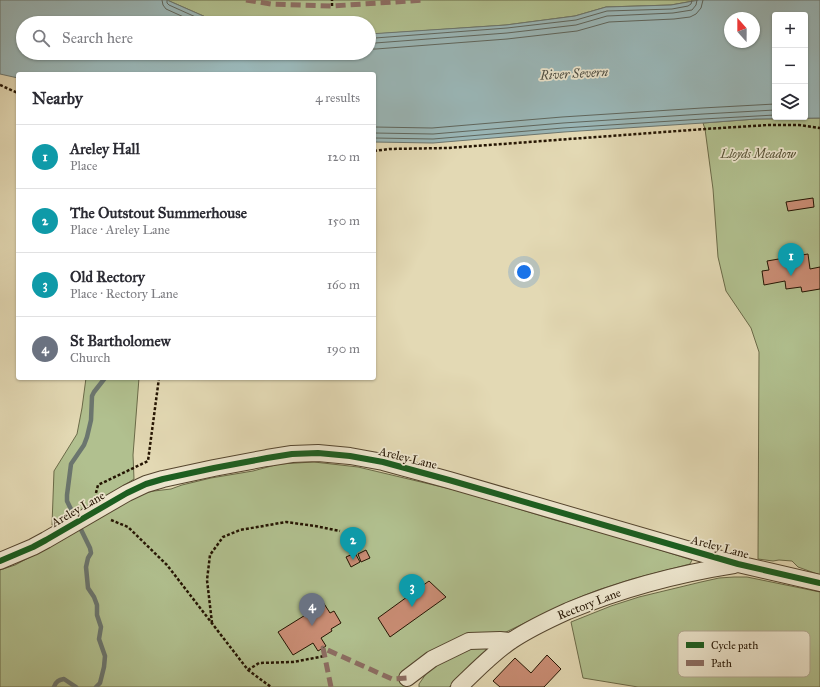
<!DOCTYPE html>
<meta charset="utf-8">
<style>
body{margin:0;font-family:"IM FELL Great Primer",serif;background:#f7f7f7;color:#2b2b33}
.controls{position:absolute;right:12px;top:12px;display:grid;overflow:hidden;border-radius:4px;box-shadow:0 1px 3px #0004}
.controls button{width:36px;height:36px;display:grid;place-items:center;padding:0;border:0;border-bottom:1px solid #e1e1e2;background:#fff;color:#2b2b33;font:20px sans-serif}
.compass{position:absolute;left:724px;top:12px;width:36px;height:36px;border-radius:50%;background:#fff;box-shadow:0 1px 3px #0004;rotate:339deg}
.you{position:absolute;left:524px;top:272px;width:14px;height:14px;margin:-10px;border:3px solid #fff;border-radius:50%;background:#1a73e8;box-shadow:0 0 0 6px #1a73e833}
.badge{display:grid;place-items:center;width:26px;height:26px;border-radius:50%;background:#111827;color:#fff;font-size:13px;font-weight:700}
.pin{position:absolute;translate:-50% -33px;filter:drop-shadow(0 1px 2px #0008)}
.pin::after{content:'';position:absolute;top:21px;width:14px;height:12px;background:inherit;clip-path:polygon(0 0,100% 0,50% 100%)}
.list{margin:0;padding:0;list-style:none}
h2{display:flex;justify-content:space-between;align-items:center;height:52px;margin:0;padding:0 16px;font-size:17px}
h2 small{font-size:13px;font-weight:400;color:#7c7c81}
.list li{display:grid;grid-template-columns:26px 1fr auto;gap:12px;align-items:center;box-sizing:border-box;height:64px;padding:0 16px;border-top:1px solid #e1e1e2}
.list b{display:block;font-size:15px;white-space:nowrap}
.list p{margin:0;font-size:13px;white-space:nowrap;color:#7c7c81}
.list em{font-size:13px;font-style:normal;color:#7c7c81}
.icon{flex:none;width:22px;height:22px;fill:none;stroke:currentColor;stroke-width:2;stroke-linecap:round;stroke-linejoin:round}
.map{position:relative;flex:none;width:820px;height:687px;overflow:hidden}
.search{position:absolute;background:#fff;box-shadow:0 1px 3px #0004;left:16px;top:16px;width:360px;height:44px;display:flex;align-items:center;gap:10px;box-sizing:border-box;padding:0 14px;border-radius:22px;color:#7c7c81;font-size:15px}
.panel{position:absolute;background:#fff;box-shadow:0 1px 3px #0004;left:16px;top:72px;width:360px;height:308px;border-radius:4px}
.map>svg:first-child{display:block}
.green{fill:#b1c08f;stroke:#6a6a48}
.water{fill:#9ab7b8;stroke:#6b766f;fill-rule:evenodd}
.lines{fill:none;stroke-linecap:round;stroke-linejoin:round}
.shore{stroke:#5f665d;stroke-width:1}
.stream{stroke:#6b766f;stroke-width:4.5}
.building{fill:#cb8e76;stroke:#241402}
.minor-casing{stroke:#54452e;stroke-width:18}
.path{stroke:#241402;stroke-width:2.5;stroke-dasharray:3 2;stroke-linecap:butt}
.minor{stroke:#ede6ce;stroke-width:16}
.quiet{stroke:#8d6e63;stroke-width:5;stroke-dasharray:10 5;stroke-linecap:butt}
.cycleway-casing{stroke:#ede6ce;stroke-width:8}
.cycleway{stroke:#1b5e20;stroke-width:6}
.labels{text-anchor:middle;stroke-width:3.5;stroke-linejoin:round;paint-order:stroke}
.park-label{font-size:12px;font-style:italic;fill:#555033;stroke:#ede6ce}
.street-label{font-size:12px;fill:#241402;stroke:#ede6ce}
.water-label{font-size:13px;font-style:italic;fill:#4d4d42;stroke:#ede6ce}
.key{fill:#ede6ce;stroke:#b1a791;stroke-width:1}
.key-label{font-size:11px;fill:#241402}
</style>
<div class="map">
<svg width="820" height="687" viewBox="0 0 820 687">
<rect width="100%" height="100%" fill="#e3d9b4"/>
<filter id="stains"><feTurbulence type="fractalNoise" baseFrequency=".005" numOctaves="4"/><feColorMatrix values="0 0 0 0 .2 0 0 0 0 .09 0 0 0 0 .02 0 0 0 .5 -.17"/></filter>
<radialGradient id="worn" r=".72"><stop offset=".6" stop-color="#630" stop-opacity="0"/><stop offset="1" stop-color="#630" stop-opacity=".3"/></radialGradient>
<!-- green -->
<path class="green" d="M167 0H699L671 5 606 7 575 16 506 25 375 34H369V23H224L217 22Z
M820 118V575L798 567 792 561 779 560 773 561 758 559 759 352 751 328 726 291 718 257 713 189 705 129 703 123 756 119Z
M86 378H139L133 455 134 479C110 494 80 516 52 525L54 471 77 434 82 408Z
M314 462 358 467 463 492 555 520 625 539 692 560 690 564 632 579 598 590 570 601 504 633 447 644 424 655 409 668 407 678V687H0V570L15 565 64 539 70 534 102 517 111 509 140 494 154 491 171 489 182 485 211 478 253 471 279 464Z
M734 577H747L820 592V687H638L583 678 571 622 611 606 639 597 701 582 719 578Z
M478 646H495L449 687H419V684L428 671 444 661Z"/>
<!-- water -->
<path class="water" d="M0 0H167L217 22 224 23H23V53H369V34L506 25 575 16 606 7 671 5 699 0H820V118L756 119 703 123 564 132 433 143 374 142V74H18V78L0 74ZM775 15H805V117H775ZM730 18H754V42H730Z"/>
<g class="lines">
<!-- shore -->
<path class="shore" d="M162 0 163 5 166 9 197 23
M167 0V3L169 5 209 23
M369 38H375L507 28 576 20 607 11 672 9 688 6 691 4 692 0
M369 43H375L507 33 576 25 607 16 673 13 692 10 696 5 697 0
M369 49H376L507 39 577 31 609 22 674 19 690 17 696 14 701 8 703 0
M374 127 432 128 562 117 702 108 775 104
M374 133 433 134 563 123 703 114 775 110
M374 138 433 139 563 128 703 119 775 115"/>
<!-- stream -->
<path class="stream" d="M54 687C56 681 59 680 64 679L76 687
M96 687 100 683 104 667 105 656 99 639 101 627 97 615V605L94 597 88 588 86 567 88 558 91 553 90 548 67 501V495L71 464 84 445 87 437 91 420 92 396 94 392 105 378"/>
</g>
<!-- building -->
<path class="building" d="M813 198 814 207 788 211 786 202Z
M808 254 810 269 820 267V289L802 292 801 287 786 289 785 281 764 285 762 271 769 270 767 261Z
M366 550 370 558 361 562 358 554Z
M355 553 360 562 351 567 346 557Z
M429 581 446 597 390 637 378 618Z
M318 598 321 603 323 602 330 613 334 611 341 623 331 629 332 631 321 638 326 646 323 648 318 651 313 643 293 655 278 632 315 609 311 603Z
M547 655 561 669 544 687H500L493 681 515 658 531 673Z"/>
<g class="lines">
<defs>
<path id="minor" d="M0 561 33 547 46 540 127 493 146 484 163 479 214 468 267 458 292 454 318 453 350 456 383 462 449 480 738 564 820 583
M407 678 432 659 469 641 500 640 511 641
M459 687C476 671 492 654 511 641 529 629 548 620 568 611 621 589 677 574 734 565"/>
</defs>
<!-- minor casing -->
<use href="#minor" class="minor-casing"/>
<!-- path -->
<path class="path" d="M332 6V0
M0 85 18 93
M374 151 389 149 448 148 705 129 768 125H799L820 128
M96 493 98 485 148 461 159 378
M111 520 128 527 167 565 248 670 271 687
M212 623 207 580 210 555 223 537 240 530 286 522 315 526 340 531
M248 670 259 663 293 662 325 656"/>
<!-- minor -->
<use href="#minor" class="minor"/>
<!-- quiet -->
<path class="quiet" d="M246 0 271 4 332 6 425 0
M331 687 323 648 392 679 407 678"/>
<defs>
<path id="cycleway" d="M0 561 33 547 46 540 127 493 146 484 163 479 214 468 267 458 292 454 318 453 350 456 383 462 449 480 738 564 820 583"/>
</defs>
<!-- cycleway casing -->
<use href="#cycleway" class="cycleway-casing"/>
<!-- cycleway -->
<use href="#cycleway" class="cycleway"/>
</g>
<g class="labels">
<!-- park labels -->
<g class="park-label">
<text x="758" y="158">Lloyds Meadow</text>
</g>
<!-- street labels -->
<g class="street-label">
<text transform="translate(408 458) rotate(14)" y="4">Areley Lane</text>
<text transform="translate(78 509) rotate(-30)" y="4">Areley Lane</text>
<text transform="translate(720 547) rotate(15)" y="4">Areley Lane</text>
<text transform="translate(589 604) rotate(-21)" y="4">Rectory Lane</text>
</g>
<!-- water labels -->
<g class="water-label">
<text transform="translate(574 73) rotate(-3)" y="5">River Severn</text>
</g>
</g>
<!-- legend -->
<rect x="678" y="631" width="132" height="46" rx="6" class="key"/>
<rect x="686" y="642" width="18" height="6" fill="#1b5e20"/>
<rect x="686" y="660" width="18" height="6" fill="#8d6e63"/>
<g class="key-label">
<text x="711" y="649">Cycle path</text>
<text x="711" y="667">Path</text>
</g>
<rect width="100%" height="100%" filter="url(#stains)"/>
<rect width="100%" height="100%" fill="url(#worn)"/>
</svg>
<div class="controls">
<button>+</button>
<button>−</button>
<button><svg class="icon" aria-label="layers" viewBox="0 0 24 24"><path d="M12 4l9 5-9 5-9-5zM3 14l9 5 9-5"/></svg></button>
</div>
<svg class="compass" viewBox="-18 -18 36 36"><path d="M0-13l5 13h-10z" fill="#e53935"/><path d="M0 13l5-13h-10z" fill="#7c7c81"/></svg>
<div class="you"></div>
<div class="pin badge" style="left:791px;top:276px;background:#0f9aa8">1</div>
<div class="pin badge" style="left:353px;top:560px;background:#0f9aa8">2</div>
<div class="pin badge" style="left:412px;top:607px;background:#0f9aa8">3</div>
<div class="pin badge" style="left:312px;top:626px;background:#6b7280">4</div>
<div class="search"><svg class="icon" aria-label="search" viewBox="0 0 24 24"><circle cx="10" cy="10" r="6"/><path d="M15 15l6 6"/></svg>Search here</div>
<section class="panel">
<h2>Nearby<small>4 results</small></h2>
<ul class="list">
<li><span class="badge" style="background:#0f9aa8">1</span><div><b>Areley Hall</b><p>Place</p></div><em>120 m</em></li>
<li><span class="badge" style="background:#0f9aa8">2</span><div><b>The Outstout Summerhouse</b><p>Place · Areley Lane</p></div><em>150 m</em></li>
<li><span class="badge" style="background:#0f9aa8">3</span><div><b>Old Rectory</b><p>Place · Rectory Lane</p></div><em>160 m</em></li>
<li><span class="badge" style="background:#6b7280">4</span><div><b>St Bartholomew</b><p>Church</p></div><em>190 m</em></li>
</ul>
</section>
</div>
